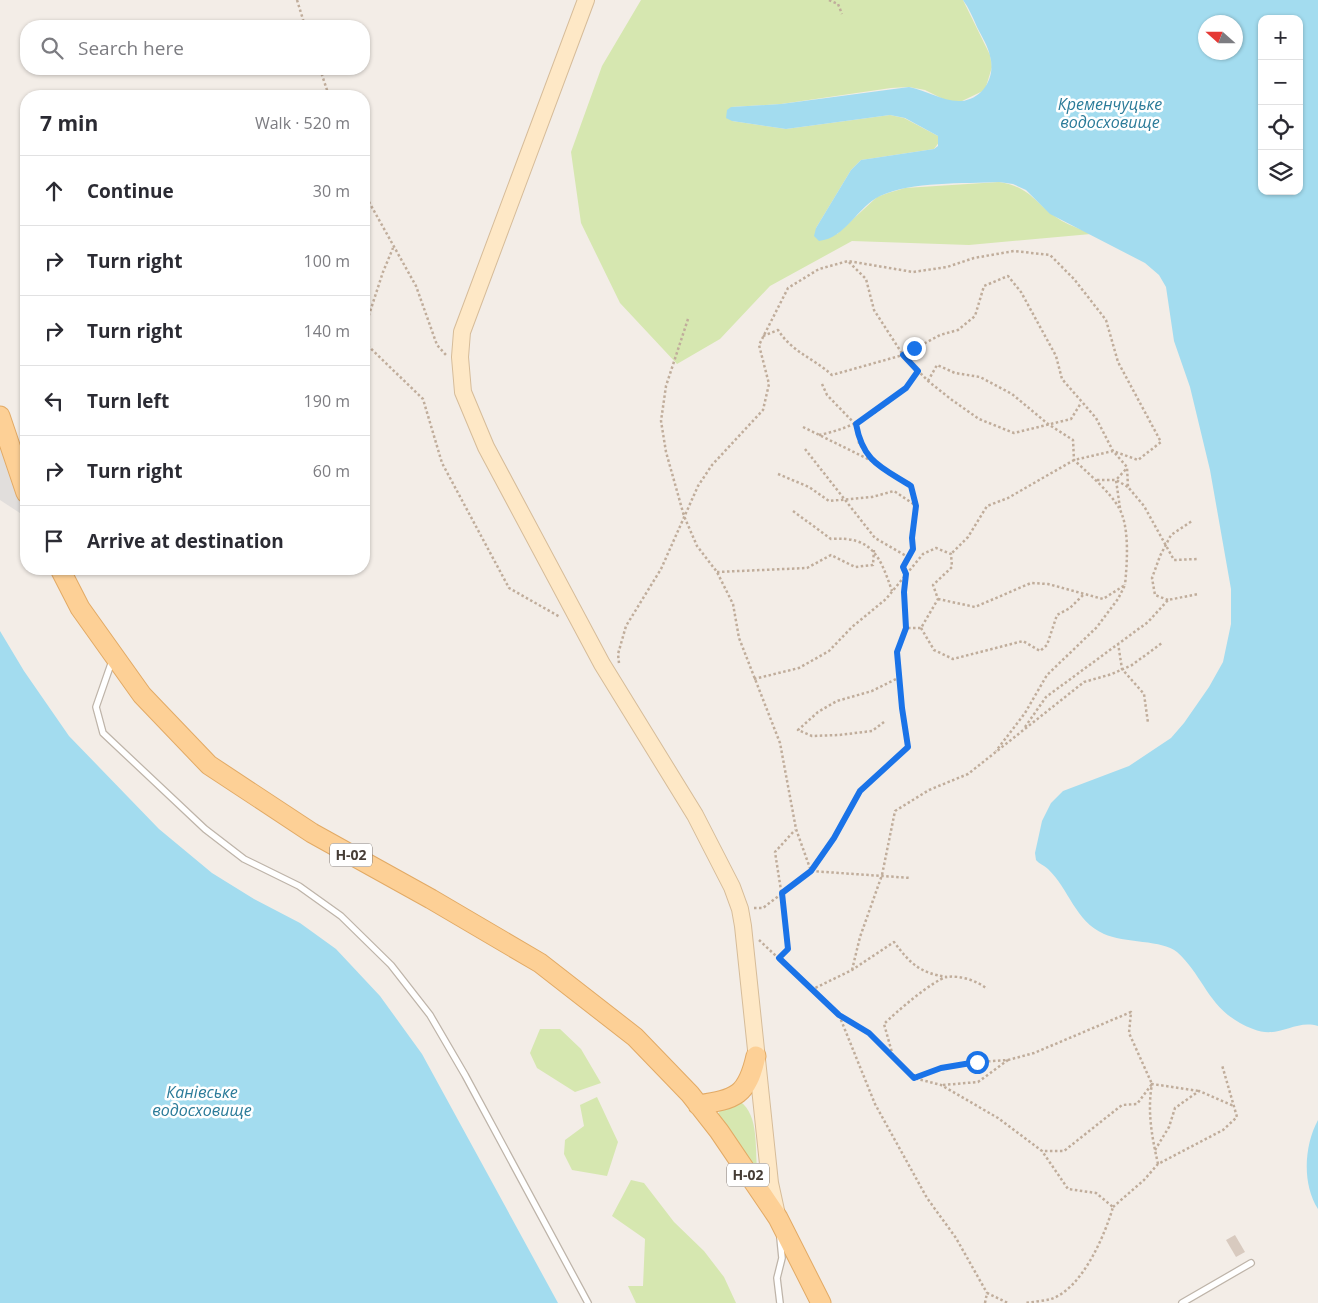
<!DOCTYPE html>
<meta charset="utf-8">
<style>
body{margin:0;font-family:"Open Sans",sans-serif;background:#f7f7f7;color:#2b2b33}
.controls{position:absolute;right:15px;top:15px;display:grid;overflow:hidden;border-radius:10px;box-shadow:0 1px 4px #0004}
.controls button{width:45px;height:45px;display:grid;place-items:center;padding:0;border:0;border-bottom:1px solid #e1e1e2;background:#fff;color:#2b2b33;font:25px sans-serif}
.compass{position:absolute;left:1198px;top:15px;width:45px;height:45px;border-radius:50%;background:#fff;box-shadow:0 1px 4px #0004;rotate:291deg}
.stop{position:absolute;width:15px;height:15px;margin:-11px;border:4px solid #1a73e8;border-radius:50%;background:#fff}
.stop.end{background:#1a73e8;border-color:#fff;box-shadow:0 1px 5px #0008}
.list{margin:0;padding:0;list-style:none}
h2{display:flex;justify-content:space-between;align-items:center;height:65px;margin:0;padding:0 20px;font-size:21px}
h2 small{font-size:16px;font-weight:400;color:#7c7c81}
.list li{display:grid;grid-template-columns:32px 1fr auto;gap:15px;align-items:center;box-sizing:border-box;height:70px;padding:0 20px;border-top:1px solid #e1e1e2}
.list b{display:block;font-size:19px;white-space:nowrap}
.list em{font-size:16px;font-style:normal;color:#7c7c81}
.icon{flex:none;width:28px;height:28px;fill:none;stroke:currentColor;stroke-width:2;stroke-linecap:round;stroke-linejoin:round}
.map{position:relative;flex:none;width:1318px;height:1303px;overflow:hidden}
.search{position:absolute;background:#fff;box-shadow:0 1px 4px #0004;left:20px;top:20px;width:350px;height:55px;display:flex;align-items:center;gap:12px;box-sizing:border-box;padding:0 18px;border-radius:20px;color:#7c7c81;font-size:19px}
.panel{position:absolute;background:#fff;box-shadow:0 1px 4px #0004;left:20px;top:90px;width:350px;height:485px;border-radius:20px}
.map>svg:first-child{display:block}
.green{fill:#d6e7b0}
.parking{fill:#e1dedc}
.water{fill:#a3dcef;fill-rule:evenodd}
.building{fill:#d8cabf}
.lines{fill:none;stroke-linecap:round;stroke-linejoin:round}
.lane-casing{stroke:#beb4a9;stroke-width:8}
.secondary-casing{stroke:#d6bc99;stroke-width:18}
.primary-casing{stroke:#e2aa65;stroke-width:21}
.path{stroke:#c0ad9b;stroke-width:2.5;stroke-dasharray:2.5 2.5;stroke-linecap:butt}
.lane{stroke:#fff;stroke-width:5.5}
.secondary{stroke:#fee8c6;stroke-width:16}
.primary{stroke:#fdd096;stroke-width:19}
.route{stroke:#1a73e8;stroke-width:6}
.labels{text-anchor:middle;stroke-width:5;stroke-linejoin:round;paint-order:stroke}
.shield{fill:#fff;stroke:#7e7772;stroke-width:1}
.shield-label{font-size:14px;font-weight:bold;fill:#463d36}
.water-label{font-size:16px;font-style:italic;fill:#2b7b99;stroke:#fff}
</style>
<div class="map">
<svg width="1318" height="1303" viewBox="0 0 1318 1303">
<rect width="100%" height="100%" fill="#f3ede7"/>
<!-- green -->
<path class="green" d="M641 0H963L990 55 992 67 985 90 962 101H947L925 90 909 87 891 88 781 104 731 107 732 121 786 129 890 115 904 118 938 136 940 141 934 149 861 160 851 170 816 228 837 234 877 197 888 193 905 188 999 182C1032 187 1035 205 1062 221 1071 226 1081 229 1091 234L969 245 852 241 770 286 720 339 677 364 620 303 581 223 571 152 602 66Z
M540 1029H560L581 1049 601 1083 575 1092 537 1068 530 1053Z
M597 1097 618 1142 607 1176 572 1170 564 1154 565 1140 584 1126 580 1105Z
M736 1099C759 1110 755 1145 757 1167L750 1170 717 1120C719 1107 725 1104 736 1099Z
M631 1180 644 1183 674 1222 704 1251 724 1277 736 1303H636L628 1286H643L645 1239 612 1216Z"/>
<!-- parking -->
<path class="parking" d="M0 416 26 493V517L0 500Z"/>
<!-- water -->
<path class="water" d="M963 0H1318V1026C1294 1019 1279 1040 1253 1029 1208 1012 1206 978 1177 952 1164 940 1123 943 1104 934 1075 921 1069 889 1048 869 1044 865 1039 864 1036 860L1035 853 1042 821 1051 803 1063 791 1129 766 1171 738 1184 723 1209 687 1223 662 1231 624V589L1210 470 1190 387 1174 341 1166 287 1159 275 1145 263 1050 214 1026 190 1013 184 999 182C963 184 912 181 880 196 857 207 846 238 819 241L814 236 816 228 851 170 861 160 934 149 938 146V136L905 118 890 115 786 129 732 121 726 118 727 110 731 107 781 104 909 87C926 90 943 102 961 101 983 99 996 77 990 56 988 46 982 37 977 27 973 18 969 8 963 0ZM1262 19H1299V191H1262ZM1206 22H1236V52H1206Z
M0 631 24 671 69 736 159 829 212 873 254 899 300 923 336 949 380 996 422 1054 558 1303H0Z
M1318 1120V1209C1302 1184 1304 1146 1318 1120Z"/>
<!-- building -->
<path class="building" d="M1235 1235 1245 1252 1236 1257 1226 1240Z"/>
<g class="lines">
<defs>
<path id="lane" d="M112 661 96 707 103 733 205 829 244 859 299 886 341 916 391 965 430 1015 465 1075 588 1303
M780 1303 777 1278 782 1258 780 1238
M1182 1303 1251 1263"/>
<path id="secondary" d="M586 0 462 332 460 357 463 392 486 447 602 664 695 815 732 887 740 909 743 926 770 1183 777 1215"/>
<path id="primary" d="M0 416 26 493
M60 569 80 608 142 695 209 765 312 833 431 899 540 963 635 1037 690 1094 719 1131 778 1218 821 1303
M698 1105C736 1099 747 1096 756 1056"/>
</defs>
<!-- lane casing -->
<use href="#lane" class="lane-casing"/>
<!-- secondary casing -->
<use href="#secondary" class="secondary-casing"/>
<!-- primary casing -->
<use href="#primary" class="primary-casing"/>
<!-- path -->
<path class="path" d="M297 0 305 26
M829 0 838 4 842 14
M320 69 329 96
M364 193 416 286 437 345 446 355
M849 262 866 279 874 310 903 355 928 381 952 400 979 419 1014 433 1071 419 1081 403
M688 319 666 386 661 421 666 452 684 516 697 546 717 572 733 604 739 638 780 743 796 829 811 871
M364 330 383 272 393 248
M763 336 778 330C793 353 812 357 832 375L903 355 940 335 958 330 975 316 984 286 1008 276 1021 292 1056 356 1062 379 1096 418 1113 451 1127 467 1128 487 1144 506 1174 560 1198 559
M364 342 423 399 442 463 509 588 560 617
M928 381 937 365 955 373 980 377 1012 394 1048 424 1073 440 1074 460C1087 472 1111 493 1119 508 1130 527 1127 564 1125 585
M822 384 827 395 856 425 859 443 870 459
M803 427 870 460 911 486 916 506 911 538 913 549 903 567 906 574 904 592 906 628
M819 435C859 427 895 404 918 371
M805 449 875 538 908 557
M778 474 809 487 829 501 872 497 894 491 915 505
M1097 480H1116L1128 487
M1120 508 1116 480 1127 468
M793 511 831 539C872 536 880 556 892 591
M717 572 807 568 831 555 855 567 873 565 874 549
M938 599 975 607 1031 583 1048 584 1103 599 1125 585 1118 599 1097 627 1047 675 1025 713 996 751
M1168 600 1155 595 1152 578 1160 556 1171 535 1192 521
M921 628 934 650 953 659 1023 641 1040 651 1047 645 1057 615 1070 608 1083 595
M1118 643 1122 669 1144 694 1148 723
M619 663 618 654 626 626 661 569 698 486 712 465 763 410 769 384 759 345 788 288 819 269 848 261 913 272 947 267 974 258 1014 251 1050 255 1074 279 1106 320 1118 362 1161 442 1138 460 1113 451 1074 460 1008 498 987 506 968 537 951 554
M754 679 799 668 829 651 852 627 886 599 923 554 936 548 951 554 952 567 933 585 938 599 921 628H906L897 652 902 708 908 747 860 791 834 838 811 871
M884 722 872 731 839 735 812 736 798 730 818 712 837 701 872 691 900 677
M1025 727 1046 697 1148 622 1168 600 1198 594
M754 908H763L811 871 911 878
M759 940 839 1015 869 1033 914 1078 941 1085 998 1118 1042 1151 1068 1189 1096 1193 1113 1207C1105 1235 1082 1289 1051 1299 1043 1301 1033 1302 1024 1303
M779 958 788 949 787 929 775 852 795 830
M852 970 860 937 882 875 895 811 929 790 968 774 1084 682 1112 674 1132 665 1162 643
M811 990 852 970 894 942C910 963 919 973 947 977
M839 1015 875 1104 927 1198 956 1238 987 1293
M893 1056 884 1024C895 1013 933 980 947 977 960 975 978 981 987 989
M915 1077 941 1068 977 1062 1008 1060 1034 1053 1131 1012 1129 1033 1152 1084 1137 1104 1122 1105 1064 1151H1042
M943 1085 978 1082 1008 1060
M1155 1150 1169 1127 1175 1108 1199 1091 1234 1106
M1158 1164C1152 1137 1147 1112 1152 1084L1199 1091
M1113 1207 1144 1180 1158 1164 1223 1130 1237 1117 1222 1065
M985 1303 987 1293 1008 1303"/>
<!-- lane -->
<use href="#lane" class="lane"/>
<!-- secondary -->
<use href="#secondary" class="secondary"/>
<!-- primary -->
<use href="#primary" class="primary"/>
</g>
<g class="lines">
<!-- route -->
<path class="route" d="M914 348 903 355 918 371 906 388 856 424C863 462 881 467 911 486L916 506 912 538 913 549 903 567 906 574 904 592 906 628 897 652 902 708 908 747 860 791 834 838 811 871 782 893 788 949 779 958 839 1015 869 1033 914 1078 941 1068 977 1062"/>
</g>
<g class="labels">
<!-- shield labels -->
<g class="shield">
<rect x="330" y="843.5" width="42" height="23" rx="4"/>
<rect x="727" y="1163.5" width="42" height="23" rx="4"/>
</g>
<g class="shield-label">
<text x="351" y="860">Н-02</text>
<text x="748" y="1180">Н-02</text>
</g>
<!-- water labels -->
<g class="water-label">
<text x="1110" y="110">Кременчуцьке<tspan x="1110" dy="18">водосховище</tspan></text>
<text x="202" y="1098">Канівське<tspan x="202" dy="18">водосховище</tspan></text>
</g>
</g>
</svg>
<div class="controls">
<button>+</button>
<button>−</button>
<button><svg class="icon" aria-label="locate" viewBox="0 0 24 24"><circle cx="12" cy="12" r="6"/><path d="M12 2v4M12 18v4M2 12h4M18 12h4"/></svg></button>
<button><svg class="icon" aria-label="layers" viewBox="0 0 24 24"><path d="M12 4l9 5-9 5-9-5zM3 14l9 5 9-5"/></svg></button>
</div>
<svg class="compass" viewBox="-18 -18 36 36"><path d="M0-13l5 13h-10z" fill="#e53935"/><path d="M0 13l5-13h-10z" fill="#7c7c81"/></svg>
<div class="stop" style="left:977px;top:1062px"></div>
<div class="stop end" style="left:914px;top:348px"></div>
<div class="search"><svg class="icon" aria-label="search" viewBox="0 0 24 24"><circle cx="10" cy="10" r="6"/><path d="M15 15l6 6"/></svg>Search here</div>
<section class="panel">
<h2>7 min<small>Walk · 520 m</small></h2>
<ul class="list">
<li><svg class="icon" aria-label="ahead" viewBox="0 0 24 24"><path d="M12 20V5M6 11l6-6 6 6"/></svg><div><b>Continue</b></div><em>30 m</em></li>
<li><svg class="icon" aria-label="right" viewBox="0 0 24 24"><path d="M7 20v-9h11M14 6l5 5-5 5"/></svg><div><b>Turn right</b></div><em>100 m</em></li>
<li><svg class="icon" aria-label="right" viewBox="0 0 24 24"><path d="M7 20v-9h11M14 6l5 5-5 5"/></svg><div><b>Turn right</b></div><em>140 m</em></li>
<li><svg class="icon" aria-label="left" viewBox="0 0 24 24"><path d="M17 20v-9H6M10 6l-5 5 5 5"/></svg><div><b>Turn left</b></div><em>190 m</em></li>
<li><svg class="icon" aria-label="right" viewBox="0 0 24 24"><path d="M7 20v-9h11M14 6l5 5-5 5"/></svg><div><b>Turn right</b></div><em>60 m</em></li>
<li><svg class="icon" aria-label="arrive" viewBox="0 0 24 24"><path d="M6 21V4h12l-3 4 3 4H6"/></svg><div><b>Arrive at destination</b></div></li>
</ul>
</section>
</div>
